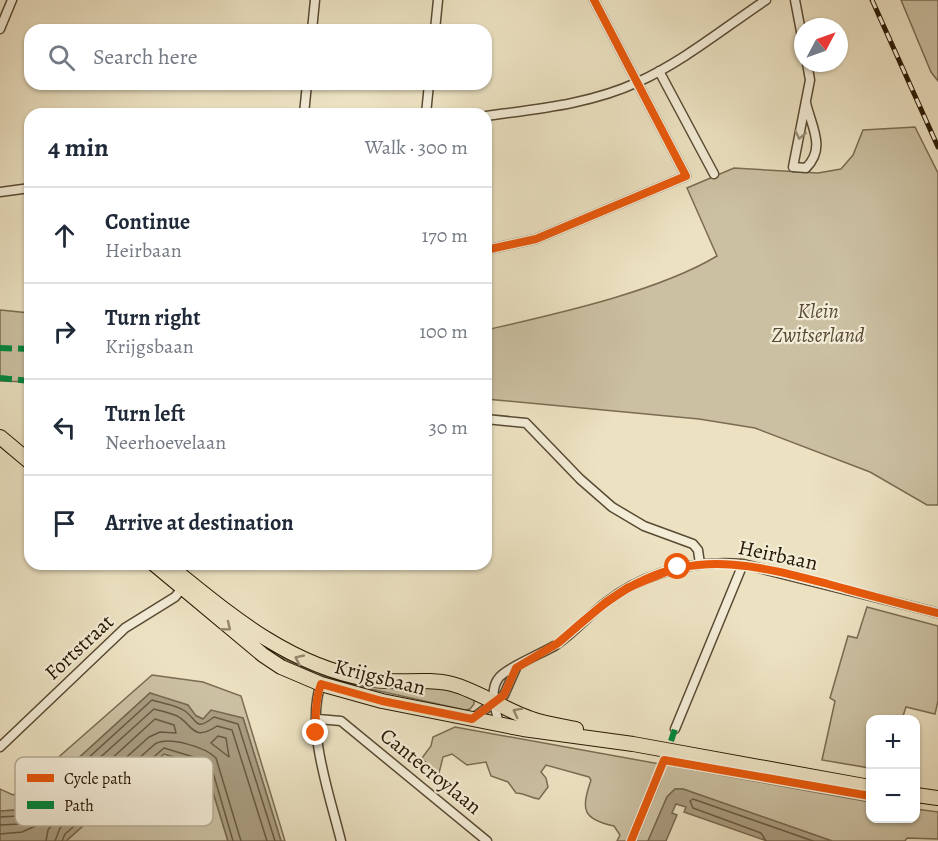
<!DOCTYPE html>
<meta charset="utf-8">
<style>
body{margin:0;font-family:Alegreya,serif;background:#f2f2f3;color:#1f2937}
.controls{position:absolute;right:18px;bottom:18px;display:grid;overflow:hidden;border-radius:12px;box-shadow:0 2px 4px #0004}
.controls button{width:54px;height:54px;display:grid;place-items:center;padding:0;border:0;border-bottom:2px solid #e0e1e3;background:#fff;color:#1f2937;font:30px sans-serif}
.compass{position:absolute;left:794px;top:18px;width:54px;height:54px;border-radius:50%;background:#fff;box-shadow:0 2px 4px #0004;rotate:49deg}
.stop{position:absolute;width:18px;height:18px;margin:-14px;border:4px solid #ea580c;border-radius:50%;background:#fff}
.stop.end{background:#ea580c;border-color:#fff;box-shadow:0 2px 6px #0008}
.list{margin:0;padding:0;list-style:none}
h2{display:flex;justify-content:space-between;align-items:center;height:78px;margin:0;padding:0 24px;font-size:26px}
h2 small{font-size:20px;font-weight:400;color:#747a83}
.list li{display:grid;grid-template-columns:39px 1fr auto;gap:18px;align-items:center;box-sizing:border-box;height:96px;padding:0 24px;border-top:2px solid #e0e1e3}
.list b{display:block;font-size:22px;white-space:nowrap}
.list p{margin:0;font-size:20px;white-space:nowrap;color:#747a83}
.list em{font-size:20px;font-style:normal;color:#747a83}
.icon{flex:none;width:33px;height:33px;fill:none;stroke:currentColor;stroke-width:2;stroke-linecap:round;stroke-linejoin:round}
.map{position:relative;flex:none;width:938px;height:841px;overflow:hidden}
.search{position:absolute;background:#fff;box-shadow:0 2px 4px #0004;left:24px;top:24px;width:468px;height:66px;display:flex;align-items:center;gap:15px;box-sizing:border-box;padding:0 21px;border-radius:18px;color:#747a83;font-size:22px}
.panel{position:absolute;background:#fff;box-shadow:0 2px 4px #0004;left:24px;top:108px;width:468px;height:462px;border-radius:18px}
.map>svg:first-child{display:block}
.green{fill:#cbc0a2;stroke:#7a6c52;stroke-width:1.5}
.water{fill:#a99d81;stroke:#75684f;stroke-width:1.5}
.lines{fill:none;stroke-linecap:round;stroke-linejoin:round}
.shore{stroke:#685a42;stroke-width:1.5}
.minor-casing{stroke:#594a33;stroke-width:11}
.primary-casing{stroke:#281803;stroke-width:16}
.minor{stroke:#f3ecd7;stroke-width:8}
.primary{stroke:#ece2c2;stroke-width:14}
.rail-casing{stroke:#281803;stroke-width:5}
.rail{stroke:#f3ecd7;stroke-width:3;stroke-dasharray:9;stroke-linecap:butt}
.quiet{stroke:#00873e;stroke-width:6;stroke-dasharray:12 6;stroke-linecap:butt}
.cycleway-casing{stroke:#f3ecd7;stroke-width:11}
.cycleway{stroke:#e8590c;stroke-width:8}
.oneway{stroke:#988d78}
.oneway2{stroke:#94876c}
.route{stroke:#ea580c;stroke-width:8}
.labels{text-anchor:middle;stroke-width:4.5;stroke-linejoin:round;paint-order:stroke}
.park-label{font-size:21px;font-style:italic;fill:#594a33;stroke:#f3ecd7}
.street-label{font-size:21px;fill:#281803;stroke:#f3ecd7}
.key{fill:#f3ecd7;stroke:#b6ac97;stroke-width:1.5}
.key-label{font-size:16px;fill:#281803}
</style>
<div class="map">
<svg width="938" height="841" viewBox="0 0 938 841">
<rect width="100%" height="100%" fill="#ece2c2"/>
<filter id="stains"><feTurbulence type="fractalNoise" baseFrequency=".00333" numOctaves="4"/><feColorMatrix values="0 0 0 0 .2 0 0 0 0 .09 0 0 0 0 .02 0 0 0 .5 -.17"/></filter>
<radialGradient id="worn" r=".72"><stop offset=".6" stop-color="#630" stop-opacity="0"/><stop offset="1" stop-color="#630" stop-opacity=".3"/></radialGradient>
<!-- green -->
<path class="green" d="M901 0H938V81L931 72Z
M915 127 938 173V505H927L870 472 755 428 699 419 486 399V330C555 314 657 292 717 256L687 188 734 168 818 173 841 169 853 155 863 130Z
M0 310 30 313V382L0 381Z
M867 607 938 626V701L935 714 906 707 902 719 870 720V768L822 760 835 701 830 698 848 636 857 638Z
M242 630 272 653 317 674 354 684 388 686 438 685 474 697V704L470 709 465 710 316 677 271 656Z
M152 675 203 682 241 696 285 841H281L243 718 203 719 150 693 27 805 17 810 0 811V789L13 795 20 791Z
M455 727 870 802V818H916V809L938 812V839L907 838 905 841H832L683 789H675L667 797 648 841H617L620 835 614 826C582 819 581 810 591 780L589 777 546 765 541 772 546 778 548 787 539 799C530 798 525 793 516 793L508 782 491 776 486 762 467 765 452 754 443 757 438 777 422 758 431 746 433 737Z
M164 754 205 766 228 841H66Z"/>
<!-- water -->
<path class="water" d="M150 693 188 705 196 716 203 719 211 710 243 718 281 841H228L205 766 164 754 66 841H0V811L17 810 27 805Z
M675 789H683L832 841H767L684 812 686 807 676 804 672 813 677 815 666 841H648L667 797Z"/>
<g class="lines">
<!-- shore -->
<path class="shore" d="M218 736 226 738 229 757 211 743Z
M0 817 18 816 31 810 152 700C161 703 177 705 185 711 199 721 194 732 214 717L238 724 275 841
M0 825 20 824 35 816 154 709C161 711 170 713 177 716 192 723 192 743 217 726L232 730 267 841
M0 834 22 832 40 824 155 719 174 725 176 733 160 732 149 737 54 822 48 830 46 841
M55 841 60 828 155 744C169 736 205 747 216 758L241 841
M62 841 65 834 164 748 210 762 233 841
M766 841 761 833 693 808 690 801 693 799 813 841"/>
<defs>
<path id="minor" d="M795 0 803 42
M0 29 12 0
M312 30 315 0
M435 30 438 0
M659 71 714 174
M806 103C812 128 826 148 806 168L793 167 810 80 807 63
M304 114 307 84
M426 114 429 84
M486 116C537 109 591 104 638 82 684 61 724 28 766 0
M0 192 30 188
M486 250 536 239 686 176 594 0
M486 419 526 423 580 479 612 507 644 526 693 544 698 550 700 564
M321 684C305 727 330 796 341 841
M318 719 341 721 487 841
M472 719 504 695 516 668
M499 724C496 710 489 692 498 679 504 669 543 653 556 645 574 633 588 616 605 603 645 572 693 560 743 564L938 613
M675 729 743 564
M0 747 125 628 175 597 184 586
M631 841 656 780"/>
<path id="primary" d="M0 437 30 462
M154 564 263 655 281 667 321 684 382 701 523 729 633 744 870 787
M167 564C229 614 286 664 366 679 395 685 425 677 452 684 481 692 504 710 532 719 546 724 562 726 576 729
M916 795 938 798"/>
</defs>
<!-- minor casing -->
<use href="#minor" class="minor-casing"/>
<!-- primary casing -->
<use href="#primary" class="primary-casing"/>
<!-- minor -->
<use href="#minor" class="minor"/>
<!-- primary -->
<use href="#primary" class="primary"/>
<defs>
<path id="rail" d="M872 0 938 147"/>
</defs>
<!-- rail casing -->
<use href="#rail" class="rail-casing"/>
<!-- rail -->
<use href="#rail" class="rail"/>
<!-- quiet -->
<path class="quiet" d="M0 348 30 349
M0 378 30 381
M671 741 675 729"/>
<defs>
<path id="cycleway" d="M486 250 536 239 686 176 594 0
M558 643C586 619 612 594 646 579 707 551 766 568 828 584 865 594 901 604 938 613
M631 841 664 760 870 796"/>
</defs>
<!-- cycleway casing -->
<use href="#cycleway" class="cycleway-casing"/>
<!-- cycleway -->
<use href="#cycleway" class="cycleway"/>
</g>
<!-- one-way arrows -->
<defs><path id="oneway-chevron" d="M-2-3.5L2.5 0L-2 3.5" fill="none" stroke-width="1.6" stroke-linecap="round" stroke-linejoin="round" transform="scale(1.5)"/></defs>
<use class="oneway" href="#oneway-chevron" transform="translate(800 135) rotate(102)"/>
<g class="oneway2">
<use href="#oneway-chevron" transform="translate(227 627) rotate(39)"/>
<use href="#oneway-chevron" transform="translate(299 659) rotate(-155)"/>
<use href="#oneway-chevron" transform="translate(517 712) rotate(-153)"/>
</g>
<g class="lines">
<!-- route -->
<path class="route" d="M316 733C315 716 315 700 321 684L382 701 472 719 504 695 516 668 558 643 606 602 627 588 678 567"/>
</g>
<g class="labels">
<!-- park labels -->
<g class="park-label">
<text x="818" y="318">Klein<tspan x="818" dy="24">Zwitserland</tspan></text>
</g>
<!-- street labels -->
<g class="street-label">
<text transform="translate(778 555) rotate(12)" y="7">Heirbaan</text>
<text transform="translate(79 647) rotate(-43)" y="7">Fortstraat</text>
<text transform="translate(380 677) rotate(14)" y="7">Krijgsbaan</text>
<text transform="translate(431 771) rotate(39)" y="7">Cantecroylaan</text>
</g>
</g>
<!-- legend -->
<rect x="15" y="757" width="198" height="69" rx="9" class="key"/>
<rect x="27" y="774" width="27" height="8" fill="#e8590c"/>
<rect x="27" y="801" width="27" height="8" fill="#00873e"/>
<g class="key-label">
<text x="64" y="784">Cycle path</text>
<text x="64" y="811">Path</text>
</g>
<rect width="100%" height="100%" filter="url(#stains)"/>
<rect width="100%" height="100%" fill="url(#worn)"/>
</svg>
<div class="controls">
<button>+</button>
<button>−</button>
</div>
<svg class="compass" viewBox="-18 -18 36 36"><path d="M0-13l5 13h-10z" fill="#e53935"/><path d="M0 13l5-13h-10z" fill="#747a83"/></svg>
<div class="stop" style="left:678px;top:567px"></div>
<div class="stop end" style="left:316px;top:733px"></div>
<div class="search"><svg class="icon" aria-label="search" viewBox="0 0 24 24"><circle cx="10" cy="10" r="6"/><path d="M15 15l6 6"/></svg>Search here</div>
<section class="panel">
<h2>4 min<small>Walk · 300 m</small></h2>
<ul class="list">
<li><svg class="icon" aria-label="ahead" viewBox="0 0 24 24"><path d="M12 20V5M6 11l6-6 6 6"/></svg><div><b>Continue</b><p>Heirbaan</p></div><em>170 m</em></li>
<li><svg class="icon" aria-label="right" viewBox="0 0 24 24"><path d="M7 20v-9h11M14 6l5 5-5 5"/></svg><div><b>Turn right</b><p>Krijgsbaan</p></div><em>100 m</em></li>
<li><svg class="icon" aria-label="left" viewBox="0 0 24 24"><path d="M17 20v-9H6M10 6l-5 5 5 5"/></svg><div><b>Turn left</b><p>Neerhoevelaan</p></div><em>30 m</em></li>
<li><svg class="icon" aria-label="arrive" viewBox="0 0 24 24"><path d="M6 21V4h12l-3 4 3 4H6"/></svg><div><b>Arrive at destination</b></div></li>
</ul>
</section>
</div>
